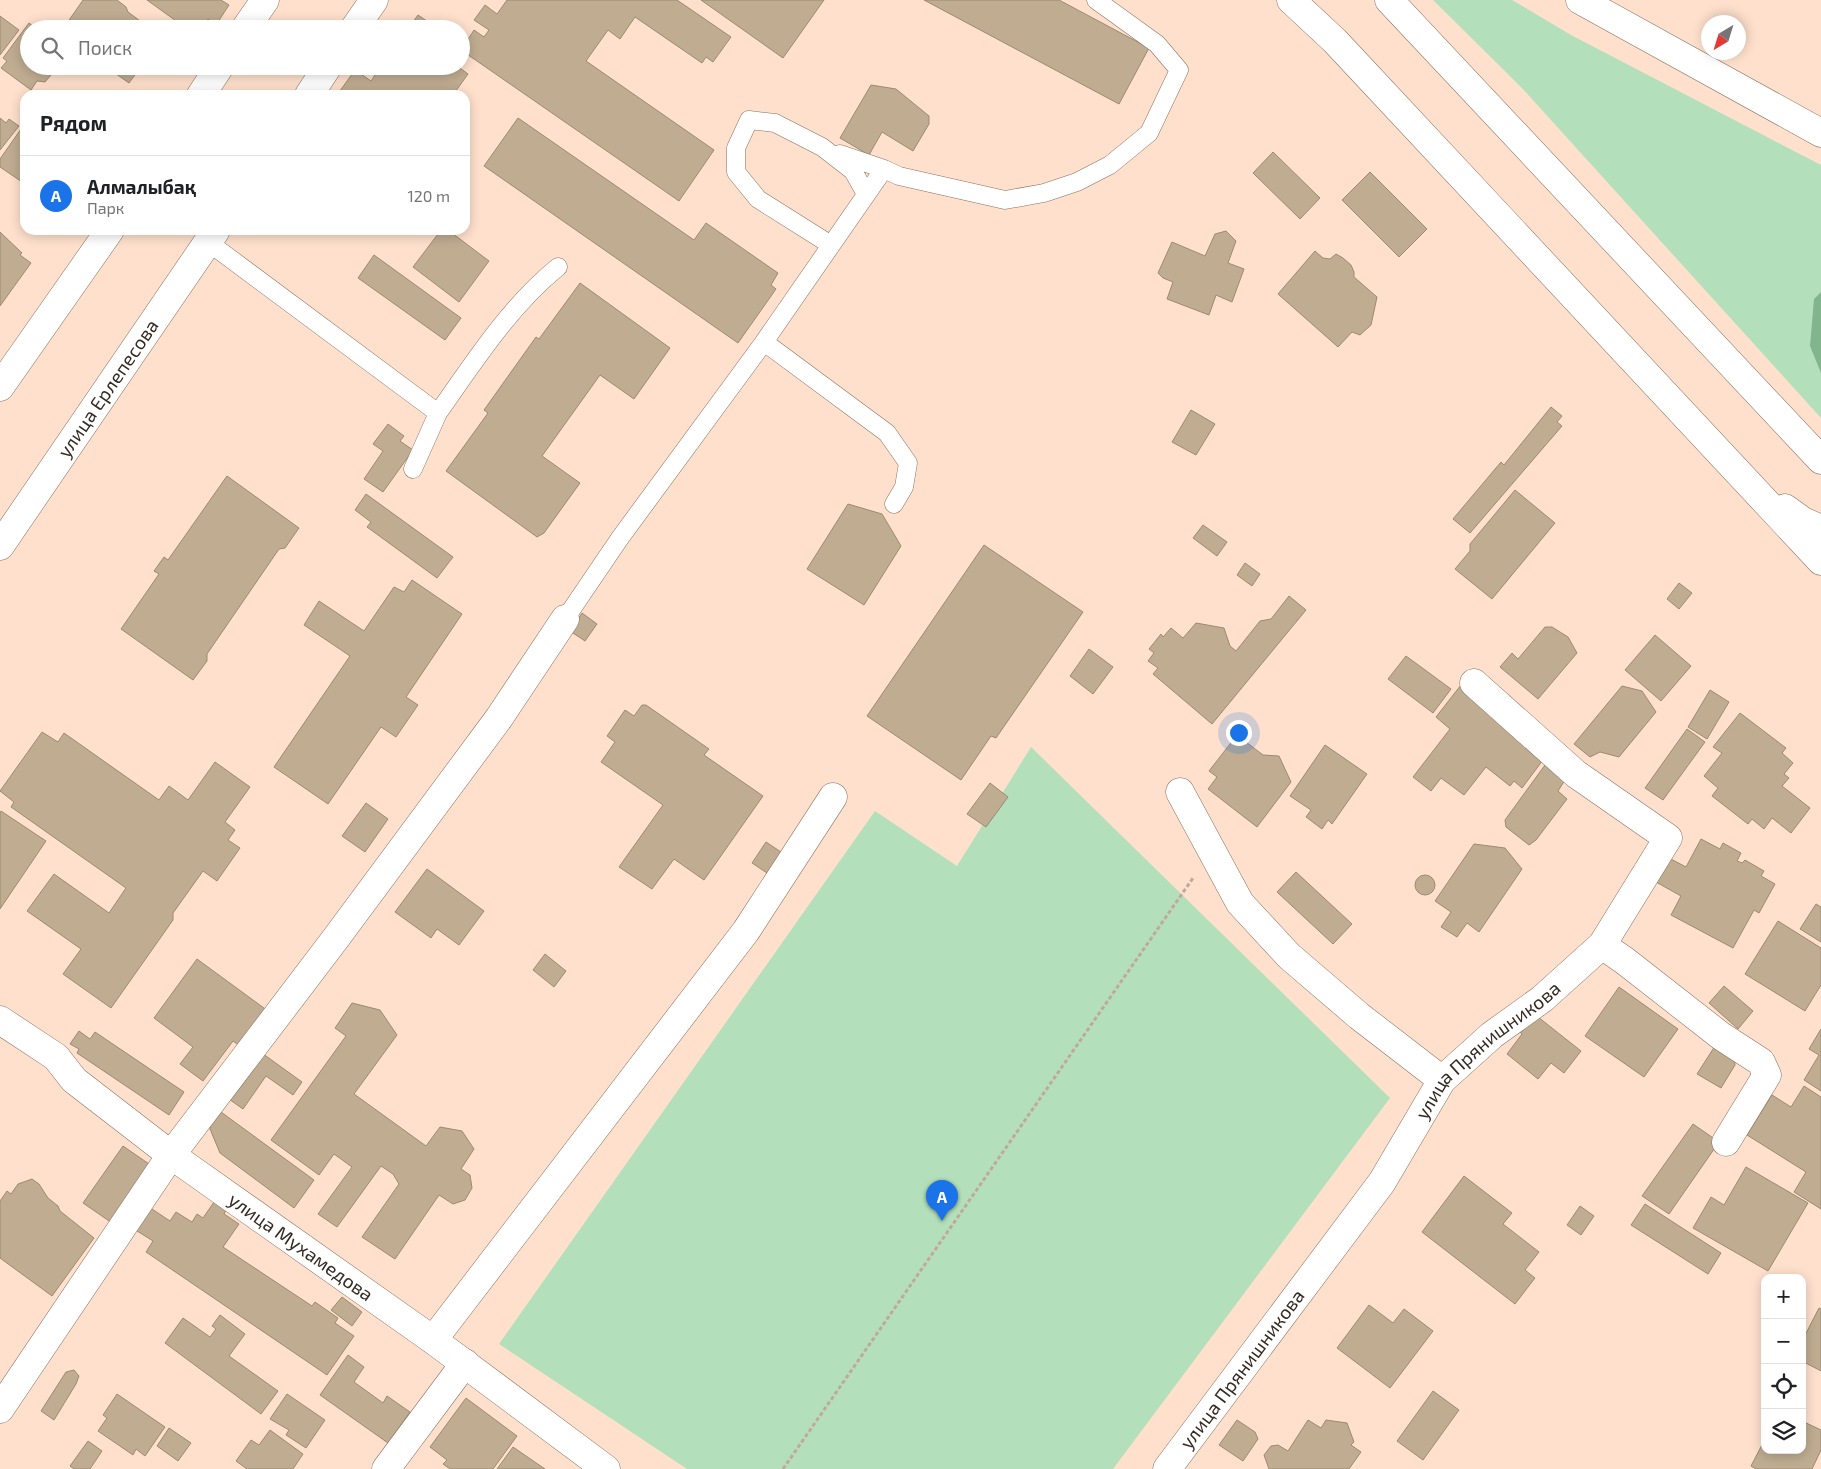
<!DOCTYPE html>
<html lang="ru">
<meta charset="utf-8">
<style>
body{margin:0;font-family:"Exo 2",sans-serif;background:#f6f6f6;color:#202124}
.controls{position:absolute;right:15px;bottom:15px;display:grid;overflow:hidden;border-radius:10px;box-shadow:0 2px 12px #0003}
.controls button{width:45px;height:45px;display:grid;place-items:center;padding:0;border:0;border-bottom:1px solid #e0e0e0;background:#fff;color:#202124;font:25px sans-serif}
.compass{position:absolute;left:1701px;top:15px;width:45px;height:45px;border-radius:50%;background:#fff;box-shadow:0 2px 12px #0003;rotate:218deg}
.you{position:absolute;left:1238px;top:732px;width:18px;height:18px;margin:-12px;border:4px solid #fff;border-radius:50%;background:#1a73e8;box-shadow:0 0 0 8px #1a73e833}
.badge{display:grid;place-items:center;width:32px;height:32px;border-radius:50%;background:#1a73e8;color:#fff;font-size:16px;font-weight:700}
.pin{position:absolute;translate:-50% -41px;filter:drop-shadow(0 1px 2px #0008)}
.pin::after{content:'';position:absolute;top:26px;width:18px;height:15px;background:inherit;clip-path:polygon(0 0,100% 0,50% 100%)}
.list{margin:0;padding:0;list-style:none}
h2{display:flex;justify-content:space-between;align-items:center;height:65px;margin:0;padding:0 20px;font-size:21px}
h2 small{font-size:16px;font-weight:400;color:#757577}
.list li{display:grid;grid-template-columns:32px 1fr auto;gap:15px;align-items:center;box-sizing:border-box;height:80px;padding:0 20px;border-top:1px solid #e0e0e0}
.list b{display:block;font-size:19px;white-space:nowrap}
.list p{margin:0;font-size:16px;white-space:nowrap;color:#757577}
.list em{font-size:16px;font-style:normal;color:#757577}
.icon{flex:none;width:28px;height:28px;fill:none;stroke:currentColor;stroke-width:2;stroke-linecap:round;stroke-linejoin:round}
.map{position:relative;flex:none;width:1821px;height:1469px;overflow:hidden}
.search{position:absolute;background:#fff;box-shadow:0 2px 12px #0003;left:20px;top:20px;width:450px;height:55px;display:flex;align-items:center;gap:12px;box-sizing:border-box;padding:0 18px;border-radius:28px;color:#757577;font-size:19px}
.panel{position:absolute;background:#fff;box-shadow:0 2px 12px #0003;left:20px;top:90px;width:450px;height:145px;border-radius:15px}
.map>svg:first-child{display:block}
.green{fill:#b3e0bb}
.forest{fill:#81b58c}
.building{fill:#bfac91;stroke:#9c8a71}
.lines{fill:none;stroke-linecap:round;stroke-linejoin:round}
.lane-casing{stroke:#8a705e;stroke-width:19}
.street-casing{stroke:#8a705e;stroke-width:29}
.secondary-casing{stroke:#8a705e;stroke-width:29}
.highway-casing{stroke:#8a705e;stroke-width:29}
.path{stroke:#c1a999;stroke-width:3;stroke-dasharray:4 2.5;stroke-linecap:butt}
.lane{stroke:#fff;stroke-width:18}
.street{stroke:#fff;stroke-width:28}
.secondary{stroke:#fff;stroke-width:28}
.highway{stroke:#fff;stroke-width:28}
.labels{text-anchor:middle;stroke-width:4;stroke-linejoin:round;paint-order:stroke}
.street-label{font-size:19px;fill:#352a22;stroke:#fdf1e9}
</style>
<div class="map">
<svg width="1821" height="1469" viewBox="0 0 1821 1469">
<rect width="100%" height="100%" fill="#fee0cc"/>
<!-- green -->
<path class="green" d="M1433 0H1512L1571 35 1821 165V418L1521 87Z
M1031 747 1390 1098 1113 1469H687L499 1344 875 811 957 866Z"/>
<!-- forest -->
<path class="forest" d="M1821 292V373L1810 346 1814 299Z"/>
<!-- building -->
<path class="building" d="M83 0H117L126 7 128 12 151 29H63Z
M147 0H221L229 5 216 25 208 19 201 29H181L183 26Z
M507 0H677L731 37 713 62 706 57 702 63 635 17 620 39 608 30 586 61 714 150 679 201 461 50 474 30 484 37 489 30 474 20 485 5 497 14Z
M701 0H824L783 58Z
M924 0H1059L1149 48 1119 104Z
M418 15 437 28 436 29H408Z
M0 16 19 30 0 55Z
M29 23 37 29H29V66H62L56 69 45 82 37 81 31 90 1 68 7 61 3 58Z
M105 66H146L143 71 140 68 129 83Z
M381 66H457L468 74 453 95H337L355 70 371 81Z
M871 85 896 89 929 116V124L913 151 882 132 869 155 840 138Z
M0 118 6 123 9 119 19 126 0 150Z
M518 118 694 240 706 223 778 273 771 285 776 289 738 343 484 166Z
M21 129 25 131V184L0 167V159Z
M1273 152 1320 198 1300 219 1253 173Z
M1370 172 1427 229 1399 257 1342 200Z
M441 230H448L489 261 459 302 413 267Z
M1226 231 1236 241 1228 263 1244 269 1232 302 1216 295 1209 315 1167 299 1173 282 1163 278 1158 273 1172 242 1205 256 1215 234Z
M0 232 22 253 20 255 31 263 0 306Z
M1315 251 1323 258 1330 259 1336 254 1343 258 1351 265 1354 272V277L1377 297 1371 325 1360 335 1352 332 1338 347 1278 294Z
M374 255 461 318 445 340 358 278Z
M580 283 670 348 634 399 600 375 542 456 580 483 544 533 537 537 446 471 488 413 484 410 536 337 539 339Z
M1551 407 1562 416 1557 422 1562 426 1470 533 1453 519 1501 462 1504 465Z
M1191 410 1215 424 1196 455 1172 442Z
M388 424 404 436 400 441 413 450 383 492 364 479 383 451 373 444Z
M227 476 299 528 285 548 279 549 207 654V661L193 680 121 629 159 574 154 571 164 557 168 560Z
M1515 490 1555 523 1492 599 1455 569 1470 551V544Z
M366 494 453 557 437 578 367 527 371 522 355 510Z
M848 504 882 514 901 546 864 605 807 569Z
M1203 525 1227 542 1217 556 1193 538Z
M984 545 1083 612 996 738 991 736 961 780 867 716Z
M1245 563 1260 574 1252 586 1237 575Z
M412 580 462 614 406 697 418 705 396 737 381 727 328 804 274 767 350 656 304 625 319 601 364 631 394 587 404 592Z
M1679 583 1692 593 1679 609 1667 599Z
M1289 596 1306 610 1212 724 1153 674 1158 668 1148 661 1154 653 1149 649 1161 634 1163 637 1171 628 1183 638 1196 623 1224 628 1230 646 1236 651 1260 621 1271 619Z
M582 613 597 624 585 641 570 631Z
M1545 627H1552L1568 637 1577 653 1538 699 1500 667 1512 653 1518 659Z
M1655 635 1691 666 1661 701 1625 670Z
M1089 649 1113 667 1093 694 1070 676Z
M1406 656 1451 689 1433 713 1388 679Z
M1461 685 1546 756 1522 788 1514 781 1510 786 1486 767 1464 795 1441 778 1431 791 1413 777 1450 729 1436 717Z
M1622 686 1642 691 1656 712 1619 757 1600 752 1590 757 1574 744Z
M1710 690 1729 702 1707 739 1688 727Z
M642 705H646L709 749 704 755 763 796 704 880 674 859 652 889 619 867 663 805 601 762 615 742 607 736 625 710 634 716Z
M1740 713 1786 748 1782 753 1793 763 1784 774 1789 778 1782 786 1810 808 1791 833 1772 818 1764 829 1752 819 1748 824 1712 796 1718 788 1704 776 1722 753 1713 747Z
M1687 729 1705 742 1663 800 1645 788Z
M42 732 58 742 64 733 159 800 169 786 188 800 215 762 250 787 225 822 235 830 228 840 240 848 217 881 203 871 173 913V920L111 1008 63 974 81 949 27 911 54 874 109 913 126 888 11 807 14 802 0 791Z
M1237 735 1263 755 1279 756 1291 782 1257 827 1208 789 1217 777 1209 771Z
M1325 745 1367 774 1332 824 1328 820 1322 829 1306 817 1311 810 1290 796Z
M1545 765 1565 780 1558 791 1567 799 1536 840 1529 845 1506 827 1505 820Z
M990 783 1008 797 986 827 967 814Z
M366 803 388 819 365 852 342 836Z
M1 811 46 841 0 909V813Z
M1701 839 1720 849 1723 843 1741 853 1737 861 1742 863 1745 860 1764 871 1761 876 1775 884 1759 913 1754 910 1733 948 1671 915 1681 896 1656 882 1669 858 1686 867Z
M766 842 784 854 770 875 752 863Z
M1474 844 1505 848 1522 869 1479 932 1467 923 1457 937 1441 927 1451 912 1435 901Z
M427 869 484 911 459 945 437 929 431 938 395 912Z
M1296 872 1352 924 1333 944 1277 892Z
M1415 885a10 10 0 1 1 20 0a10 10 0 1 1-20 0Z
M1816 904 1821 907V942L1800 929Z
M1778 921 1821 948V985L1805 1011 1745 974Z
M545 954 566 971 554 987 533 970Z
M197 959 268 1011 241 1047 233 1041 203 1081 180 1064 193 1047 154 1018Z
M1724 986 1753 1011 1738 1029 1709 1003Z
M1619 987 1678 1029 1644 1077 1585 1036Z
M352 1003 380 1010 397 1035 354 1094 426 1146 440 1127 462 1131 474 1149 461 1169 470 1175 472 1188 465 1200 453 1204 439 1195 395 1259 362 1237 399 1184 393 1174 381 1166 337 1227 318 1214 352 1167 334 1154 319 1175 271 1140 346 1036 335 1028Z
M1533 1013 1581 1051 1564 1073 1551 1063 1538 1079 1507 1054 1522 1034 1519 1031Z
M1821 1029V1091L1804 1080 1819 1055 1809 1049Z
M79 1031 90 1039 95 1032 184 1092 169 1115 77 1053 79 1049 70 1044Z
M1715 1046 1734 1056 1735 1065 1721 1088 1697 1074Z
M259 1051 302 1082 293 1095 266 1076 243 1109 226 1097Z
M1804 1086 1821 1097V1209L1794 1192 1806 1172 1747 1135 1772 1095 1791 1107Z
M221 1112 314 1180 294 1208 220 1153 210 1129 213 1117Z
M1693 1124 1719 1142 1669 1214 1642 1196Z
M123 1146 152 1166 112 1223 83 1203Z
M1746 1167 1808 1203 1768 1271 1693 1228 1711 1197 1724 1205Z
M1464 1176 1512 1213 1503 1224 1539 1252 1525 1270 1535 1278 1515 1304 1422 1232Z
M32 1179 39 1184 48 1198 58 1206 60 1211 94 1238 52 1296 0 1258V1201L7 1191 11 1194 18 1184Z
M214 1202 226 1210 224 1214 239 1224 223 1247 312 1306 315 1302 338 1318 335 1323 354 1336 327 1375 146 1252 153 1241 134 1229 149 1207 170 1221 176 1212 192 1222 197 1214 203 1218Z
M1645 1204 1721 1253 1708 1274 1631 1225Z
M1580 1206 1594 1216 1581 1235 1567 1225Z
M342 1297 362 1312 352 1326 331 1310Z
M1369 1305 1393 1323 1404 1309 1433 1331 1390 1388 1337 1348Z
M1819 1308 1821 1309V1371L1802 1361V1341Z
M220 1315 245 1334 229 1356 278 1391 261 1414 165 1343 183 1318 210 1337 216 1329 212 1326Z
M348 1355 364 1367 354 1382 383 1403 387 1396 410 1412 388 1443 320 1395Z
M74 1370 79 1376 76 1384 54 1420 41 1411 66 1372Z
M1433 1391 1459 1410 1423 1460 1397 1441Z
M117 1394 165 1427 145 1456 136 1449 133 1455 98 1431 107 1418 103 1415Z
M287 1394 325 1420 306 1448 286 1435 289 1430 270 1419Z
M466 1398 517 1436 493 1469H450L443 1464 447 1460 430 1447Z
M1237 1420 1255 1432 1258 1439 1243 1461 1219 1445Z
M1308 1420 1321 1428 1326 1420 1347 1423 1354 1442 1351 1445 1361 1452 1349 1469H1269L1264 1455 1271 1446 1278 1445 1288 1451Z
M1802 1421 1821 1430V1450L1812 1469H1756L1751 1466 1765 1439V1450H1802Z
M169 1428 191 1443 178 1461 157 1446Z
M270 1430 303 1454 293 1469H247L236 1461 251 1440 259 1445Z
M88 1441 102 1451 90 1469H74L70 1466Z
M513 1447 545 1469H497Z"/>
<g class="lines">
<defs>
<path id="lane" d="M840 154 884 169
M208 242 438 413 413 469
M831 245 758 199 736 172V148L749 120 775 123 822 147 853 171 866 194
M764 342 887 433 908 463 904 487 894 504
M438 413C474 362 509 307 558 267
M565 619 620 538 764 342 884 169 899 176 1005 200 1044 193 1077 182 1110 165 1149 133 1179 70 1157 44 1096 0"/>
<g id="street">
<path d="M245 29 265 0"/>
<path d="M201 95 220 66"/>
<path d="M0 387 110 230"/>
<path d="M1180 792 1240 903 1289 956 1359 1016 1442 1080"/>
<path d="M1602 945 1625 961 1721 1036 1761 1062 1767 1075 1726 1142"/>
<path id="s1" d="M0 1020 56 1057 74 1080 171 1155 433 1340 606 1469"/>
<path d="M433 1340 746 931 833 797"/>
<path d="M0 1409 171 1155 336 938 499 718 565 619"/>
<path d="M386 1469 465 1363"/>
<path id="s2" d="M1167 1469 1382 1182 1442 1080 1492 1035 1542 999 1602 945 1668 838 1576 774 1474 683"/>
</g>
<g id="secondary">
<path d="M354 29 374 0"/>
<path d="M309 95 328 66"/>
<path id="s3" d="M0 546 216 230"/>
</g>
<path id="highway" d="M1291 0 1335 41 1821 561
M1389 0 1821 460
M1580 0 1821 133
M1785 508 1803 521 1821 529"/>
</defs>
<!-- lane casing -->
<use href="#lane" class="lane-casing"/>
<!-- street casing -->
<use href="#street" class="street-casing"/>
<!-- secondary casing -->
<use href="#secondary" class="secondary-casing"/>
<!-- highway casing -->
<use href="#highway" class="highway-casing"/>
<!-- path -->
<path class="path" d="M783 1469 1193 878"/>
<!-- lane -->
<use href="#lane" class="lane"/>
<!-- street -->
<use href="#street" class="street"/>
<!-- secondary -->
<use href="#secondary" class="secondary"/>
<!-- highway -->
<use href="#highway" class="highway"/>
</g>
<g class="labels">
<!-- street labels -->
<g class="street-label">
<text dy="7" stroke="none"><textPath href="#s3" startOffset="191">улица Ерлепесова</textPath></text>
<text dy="7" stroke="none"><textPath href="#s2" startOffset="530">улица Прянишникова</textPath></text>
<text dy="7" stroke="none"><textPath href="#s1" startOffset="378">улица Мухамедова</textPath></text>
<text dy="7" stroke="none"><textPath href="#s2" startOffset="125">улица Прянишникова</textPath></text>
</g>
</g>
</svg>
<div class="controls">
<button>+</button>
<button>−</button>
<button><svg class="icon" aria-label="locate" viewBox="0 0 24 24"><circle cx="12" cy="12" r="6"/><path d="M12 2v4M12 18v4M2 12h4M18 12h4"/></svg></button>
<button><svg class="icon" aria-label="layers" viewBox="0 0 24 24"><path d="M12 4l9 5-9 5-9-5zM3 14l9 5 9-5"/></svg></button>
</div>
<svg class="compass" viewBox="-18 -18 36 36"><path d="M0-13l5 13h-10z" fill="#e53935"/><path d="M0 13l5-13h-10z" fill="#757577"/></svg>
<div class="you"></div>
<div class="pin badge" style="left:942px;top:1221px">A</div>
<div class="search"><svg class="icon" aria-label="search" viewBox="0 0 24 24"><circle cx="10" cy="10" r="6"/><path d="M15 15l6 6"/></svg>Поиск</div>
<section class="panel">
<h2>Рядом<small></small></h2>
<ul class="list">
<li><span class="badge">A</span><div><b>Алмалыбақ</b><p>Парк</p></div><em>120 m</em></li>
</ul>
</section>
</div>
